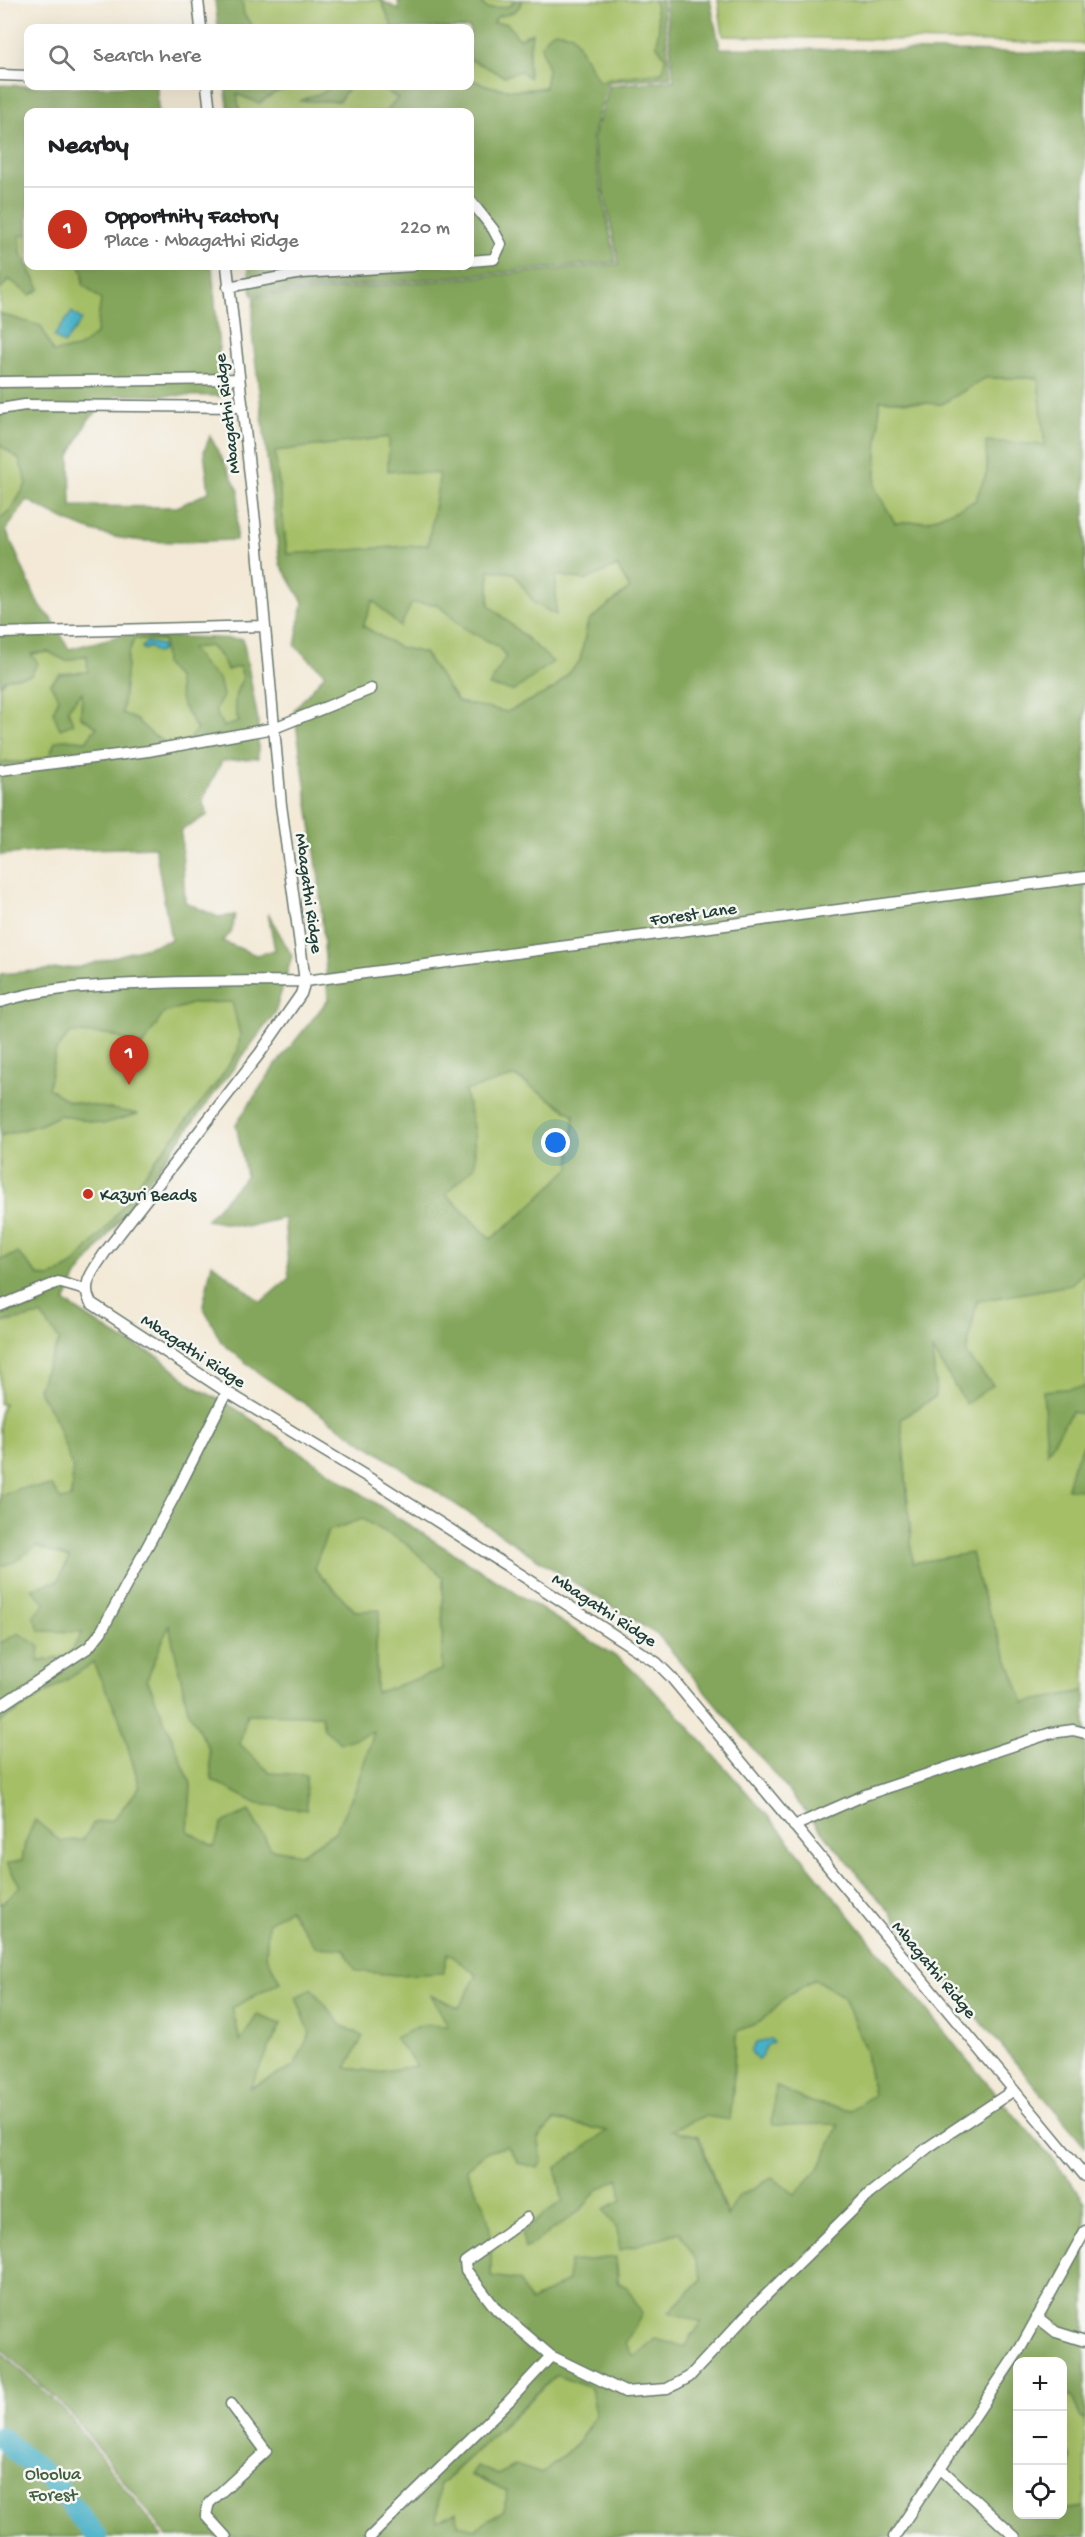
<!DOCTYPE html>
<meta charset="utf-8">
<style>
body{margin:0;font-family:"Gochi Hand",sans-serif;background:#f2f2f2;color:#202124}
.controls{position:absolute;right:18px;bottom:18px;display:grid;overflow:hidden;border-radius:12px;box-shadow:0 6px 24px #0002}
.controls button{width:54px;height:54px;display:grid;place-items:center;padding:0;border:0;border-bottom:2px solid #e0e0e0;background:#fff;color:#202124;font:30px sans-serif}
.you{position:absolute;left:556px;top:1143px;width:21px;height:21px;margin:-15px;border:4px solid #fff;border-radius:50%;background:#1a73e8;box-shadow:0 0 0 9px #1a73e833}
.badge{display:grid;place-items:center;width:39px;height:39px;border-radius:50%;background:#c8321e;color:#fff;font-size:20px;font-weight:700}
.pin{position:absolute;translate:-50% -50px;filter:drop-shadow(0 2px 3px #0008)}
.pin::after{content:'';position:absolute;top:32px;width:21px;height:18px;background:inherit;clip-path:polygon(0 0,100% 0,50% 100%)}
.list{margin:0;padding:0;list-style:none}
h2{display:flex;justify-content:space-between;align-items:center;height:78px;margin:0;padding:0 24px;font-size:26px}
h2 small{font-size:20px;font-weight:400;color:#757577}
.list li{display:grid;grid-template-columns:39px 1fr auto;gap:18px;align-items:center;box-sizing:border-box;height:84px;padding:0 24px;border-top:2px solid #e0e0e0}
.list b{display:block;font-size:22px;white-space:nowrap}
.list p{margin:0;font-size:20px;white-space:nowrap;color:#757577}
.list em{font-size:20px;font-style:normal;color:#757577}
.icon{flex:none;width:33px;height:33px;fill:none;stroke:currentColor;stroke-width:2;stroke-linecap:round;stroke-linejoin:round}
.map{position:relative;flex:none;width:1085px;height:2537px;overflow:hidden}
.search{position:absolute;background:#fff;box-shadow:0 6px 24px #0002;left:24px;top:24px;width:450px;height:66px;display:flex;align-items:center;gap:15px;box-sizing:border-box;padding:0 21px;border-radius:12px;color:#757577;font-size:22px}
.panel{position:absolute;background:#fff;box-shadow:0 6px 24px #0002;left:24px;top:108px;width:450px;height:162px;border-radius:12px}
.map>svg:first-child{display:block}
.green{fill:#a5bf66;stroke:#627e4d;stroke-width:1.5}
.forest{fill:#84a65b;stroke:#527248;stroke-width:1.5;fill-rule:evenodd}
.water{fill:#48b1c7;stroke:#34777e;stroke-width:1.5}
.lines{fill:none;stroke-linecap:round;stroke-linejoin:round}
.river{stroke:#48b1c7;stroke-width:22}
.street-casing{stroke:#69796d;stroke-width:13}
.street{stroke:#fff;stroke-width:10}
.poi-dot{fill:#c8321e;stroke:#f6f6f2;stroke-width:2}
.labels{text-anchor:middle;stroke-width:5;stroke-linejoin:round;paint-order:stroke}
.street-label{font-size:18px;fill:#1f3d34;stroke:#f6f6f2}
.poi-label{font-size:18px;fill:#1f3d34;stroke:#f6f6f2;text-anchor:start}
.park-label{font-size:18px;fill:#405e40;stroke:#f6f6f2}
</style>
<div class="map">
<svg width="1085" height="2537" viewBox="0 0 1085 2537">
<rect width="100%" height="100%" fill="#f6f6f2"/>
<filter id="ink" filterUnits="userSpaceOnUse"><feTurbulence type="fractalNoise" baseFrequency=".0167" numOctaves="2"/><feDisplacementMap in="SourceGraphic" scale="12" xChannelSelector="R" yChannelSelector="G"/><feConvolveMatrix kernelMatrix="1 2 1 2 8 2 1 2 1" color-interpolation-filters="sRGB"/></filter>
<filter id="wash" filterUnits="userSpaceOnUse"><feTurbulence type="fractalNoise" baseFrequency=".008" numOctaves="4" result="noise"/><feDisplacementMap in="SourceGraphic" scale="24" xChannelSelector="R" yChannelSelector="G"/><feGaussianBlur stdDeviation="1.35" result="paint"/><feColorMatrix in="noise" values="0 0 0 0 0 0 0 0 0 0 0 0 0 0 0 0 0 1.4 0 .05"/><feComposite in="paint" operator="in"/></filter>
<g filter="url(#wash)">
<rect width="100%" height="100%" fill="#f3e9d6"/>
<!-- green -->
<path class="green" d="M242 0H381L393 28H254L244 15Z
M479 0H515L510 6 487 9Z
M523 0H654L659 26 657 45 665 57 664 72 613 78 599 82 572 34 541 46 548 69 545 87C519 92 494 91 470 79V59L504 76 521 71 529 77 528 61 532 33 519 39 493 24 497 16C510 15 518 12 523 0Z
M718 0H1085V44L723 36Z
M293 86H331L327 91 302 100 339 101 350 86H379L398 99 385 112H240L236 94 259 103 276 92Z
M28 234V266H80L83 273V284L101 300 96 334 79 348 53 352 41 326 0 314V290L9 279 30 295 40 289 21 254 20 235Z
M985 378H1038L1045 445 987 472 975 501 928 521 895 523 875 488 880 400 942 404Z
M389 437 440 473 428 545 287 554 275 451Z
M0 445 19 459 27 483 13 507 0 519Z
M617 566 630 588 588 622 580 661 554 689 507 712 458 702 424 653 398 647 363 626 373 600 437 604 465 629 498 646 506 656 552 662 489 605V570L514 573 534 603 556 614V575L586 580Z
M134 639 164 640 165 665 177 677 181 702 197 730 180 751 154 736 136 720 122 713 128 655Z
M210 646 221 657 227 670 239 666 244 678C233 695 233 704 239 723L223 727 215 710 223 696 219 679 205 667 190 648Z
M49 652 66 661 87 655 88 672 60 674 59 698 73 724 67 709 82 692 81 717 97 727 86 741 65 739 49 757 23 762H0V686L30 654Z
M233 1002 240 1035 238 1051 219 1080 150 1167 108 1226 73 1265 50 1278 38 1275 18 1254 0 1260V1136L42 1124 60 1115 103 1124 137 1114 67 1101 47 1088 56 1050 70 1033 108 1034 142 1046 163 1013 194 1003Z
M515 1076 574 1115 570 1168 522 1214 491 1239 446 1194 475 1166 474 1133 465 1091Z
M1085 1271V1387L1080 1388 1047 1452 1071 1412 1085 1414V1443L1073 1465 1067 1488 1085 1490V1691L1024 1703 980 1588 971 1553 913 1563 901 1419 936 1396 932 1348 993 1385 966 1355 977 1301 1070 1285Z
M41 1315 60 1340 46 1367 38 1389 54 1416 73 1469 71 1498 61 1500 20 1488 0 1496V1414L4 1404H0V1323Z
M362 1518 407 1544 443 1577 442 1670 376 1693V1643L380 1611H355L314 1568 328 1531Z
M36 1546 69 1558 58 1581 32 1588 83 1631 69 1656 37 1662 0 1643V1566L15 1561Z
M169 1624 188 1710 209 1749 212 1780 306 1776 270 1774 239 1744 247 1714 321 1715 375 1731 356 1788 335 1832 301 1854 271 1849 214 1847 188 1831 191 1784 147 1679Z
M93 1662 119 1717 140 1787 113 1820 94 1823 83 1840 60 1841 35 1821 25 1843 20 1887 3 1903H0V1722Z
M289 1909 316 1946 448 1952 477 1975 459 2008 432 1995 449 2026 395 2038 417 2066 377 2072 346 2068 363 2036 342 2026 311 1989 296 1997 311 2033 294 2067 249 2088 281 2024 241 2043 232 2008 280 1982 266 1955 268 1923Z
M815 1979 844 1997 866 2052 873 2095 851 2110 810 2102 776 2087 839 2123 819 2169 795 2194 728 2218 699 2136 670 2130 705 2116 733 2095 732 2063 736 2031 760 2022 787 1996Z
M555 2120 608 2131 556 2168 563 2201 545 2213 525 2248 581 2210 596 2190 619 2178 623 2201 604 2209 617 2229 620 2249 680 2232 695 2258 702 2279 670 2311 702 2322 685 2347 655 2339 634 2357 625 2344 617 2266 568 2281 530 2302 491 2276C491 2259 490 2219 483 2204 477 2192 471 2182 466 2169L485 2153 507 2146 519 2163 542 2160 538 2138Z
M557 2375 591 2388 596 2414 578 2442 541 2474 515 2465 498 2475 477 2467 471 2476 507 2491 504 2511 475 2529 458 2525 457 2513 437 2521 439 2486Z
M1063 2393 1072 2397 1081 2418 1085 2419V2507L1063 2510C1062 2492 1069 2476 1071 2457L1063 2446Z"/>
<!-- forest -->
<path class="forest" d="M215 0H242L244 15 254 28H218Z
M381 0 399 10 398 0H479L487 9 510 6 515 0H522C518 12 510 15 498 16L493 23H507L519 39 532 33 528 61 529 78 521 71 504 76 470 59V28H393Z
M654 0H662L671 77 608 82 591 140 616 262 252 295 248 266H470V112H385L398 98 379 86H470V79C494 91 519 92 545 88L548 69 541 46 548 35 555 31 572 34 599 82 613 78 663 72 665 57 657 45 659 26Z
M665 0H710L720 48 1085 53V1271L1070 1285 977 1301 966 1355 993 1385 966 1404 932 1349 936 1396 901 1419 913 1563 971 1553 980 1588 1024 1703 1085 1691V2146L659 1636 551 1568 260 1374 221 1342 203 1306 212 1263 261 1302 289 1278 284 1218 246 1227 206 1220 246 1176 236 1124 274 1067 328 1000 319 879 294 710 325 674 295 646 303 602 280 564 252 333 254 297 619 264 593 140 610 85 674 80ZM985 378H1038L1045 445 986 441 987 472 975 501 928 521 895 523 875 488 880 400 942 404ZM389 437 388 471 440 474 428 545 287 554 275 451ZM617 566 630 588 588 622 580 661 554 689 507 712 458 702 424 653 398 647 363 626 373 600 400 627 412 603 437 604 465 629 498 646 506 656 489 686 514 691 553 662 489 605V570L514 573 534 603 556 615V575L586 580ZM515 1076 574 1115 570 1168 522 1214 491 1239 446 1194 475 1166 474 1133 465 1091Z
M0 85 55 87 157 86 158 112H28V234L20 236 21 254 40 289 30 295 9 279 0 290Z
M225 86H293L276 92 259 103 237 94 240 112H229Z
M331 86H350L339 101H299L326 91Z
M80 266H212L223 396 116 395 88 420 70 456 71 506 177 507 209 492 204 451 210 436 239 491 236 540C193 541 145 546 103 534 76 527 51 513 27 500L6 530 38 603 54 622 69 649 123 635 243 639 258 720V758L222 761 202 801 208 815 181 830 185 902 218 917 235 915 231 933 222 941 256 955 275 950 268 913 292 956 275 1013 77 1276 65 1302 120 1338 159 1357 192 1385 236 1409 398 1518 623 1661 673 1709 775 1824 964 2056 1070 2180 1085 2202V2419L1081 2418 1072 2397 1063 2393 1062 2362H1018V2514H1062L1063 2510 1085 2507V2537H168L69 2411 0 2347V1903H3L20 1886 7 1864 22 1860 25 1843 35 1820 60 1841 83 1840 94 1823 113 1820 140 1787 119 1717 93 1663 0 1722V1643L19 1633 40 1647 38 1662 68 1656 83 1632 40 1631 33 1616 46 1603 31 1589 58 1581 69 1558 36 1546 15 1562 0 1566V1496L20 1488 52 1486 61 1500 71 1498 73 1469 54 1416 38 1389 60 1340 41 1315 0 1323V1260L18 1253 38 1275 50 1278 73 1265 108 1226 150 1167 219 1080 238 1051 240 1035 232 1002 194 1003 164 1013 142 1046 108 1034 70 1033 56 1050 48 1088 68 1101 138 1114 103 1124 60 1115 42 1124 0 1136V974L80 967 171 940 155 847 56 850 0 855V762H23L49 757 55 742 64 739 86 741 97 727 81 717 82 692 68 709 73 724 60 729 53 712 59 698 50 684 60 674 88 672 87 655 66 661 49 652 31 654 38 663 31 675 5 679 0 686V519L13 507 27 483 19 459 0 445V314L41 326 53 352 78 348 96 334 101 300 83 284V273ZM134 639 164 640 165 665 177 677 181 702 197 729 180 751 154 736 136 720 122 713 128 655ZM210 646 221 657 227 670 240 666 243 678C233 695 233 704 239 722L223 727 215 710 223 696 219 679 205 667 191 648ZM362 1519 407 1544 443 1577 442 1670 376 1693V1643L380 1610 355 1611 314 1568 328 1531ZM169 1625 188 1710 209 1749 212 1780 258 1804 307 1810 306 1775 270 1773 240 1744 247 1714 321 1715 324 1729 341 1743 374 1732 356 1788 335 1832 301 1854 271 1849 249 1811 222 1823 214 1847 188 1831 191 1784 147 1679ZM289 1909 316 1947 344 1949 356 1971 396 1975 443 1973 448 1953 477 1975 459 2008 431 1995 448 2026 421 2025 395 2038 417 2066 377 2072 346 2068 363 2036 342 2026 312 1989 296 1997 310 2033 294 2067 250 2088 281 2024 257 2015 240 2042 232 2008 280 1982 266 1955 268 1923ZM815 1979 844 1997 866 2052 873 2095 851 2110 810 2102 775 2086 772 2125 839 2124 819 2169 795 2194 772 2178 737 2197 727 2217 698 2136 671 2130 705 2116 730 2120C734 2091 733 2061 737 2031L760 2022 787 1996ZM555 2120 607 2131 556 2168 563 2201 545 2213 522 2234 525 2249 581 2210 597 2190 619 2179 622 2200 604 2209 617 2229 620 2250 680 2232 695 2258 702 2279 669 2312 702 2322 685 2347 655 2339 634 2357 625 2344 642 2314 627 2287 617 2282 616 2257 569 2262 568 2281 530 2302 519 2280 491 2276C491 2254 493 2225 483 2204 477 2192 471 2182 466 2169L485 2153 507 2146 519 2163 538 2168 542 2160 538 2138ZM556 2375 591 2388 596 2414 578 2443 541 2474 515 2465 498 2475 477 2466 471 2475 507 2491 504 2510 475 2529 458 2525 457 2512 437 2521 439 2485Z
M1085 1387V1414L1071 1412 1047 1453 1043 1391Z
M1085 1443V1490L1067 1489 1073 1465Z
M0 2351 65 2411 163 2537H0Z
M1063 2446 1071 2457 1067 2486 1063 2492Z"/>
<!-- water -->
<path class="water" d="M72 312 82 320 64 344 54 336Z
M147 642 162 645V651L157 653 149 647 144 650 142 647Z
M771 2039 773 2043 767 2045 761 2057 758 2059 751 2052 756 2042Z"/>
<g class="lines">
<!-- river -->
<path class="river" d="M0 2437 53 2482 97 2537"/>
</g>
</g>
<g filter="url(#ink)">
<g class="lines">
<defs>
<path id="street" d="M198 0 201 28
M0 75 28 76
M207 86 210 112
M470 200 493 229 501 244 494 259 470 261
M227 266 258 549 281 805 305 981 301 994 260 1053 106 1251C96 1267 79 1284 91 1303L227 1392 374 1481 523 1576 657 1663 671 1677 1085 2176
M228 287 302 273 413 266
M0 382 238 379
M0 409 25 405 243 407
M0 633 264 626
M0 770 148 751 274 728 371 689
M0 1002C43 988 91 986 136 984 192 981 249 981 305 981L1085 877
M0 1306 58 1282 86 1290
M0 1706 89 1647 101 1632 174 1497 227 1392
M794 1826 865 1795 1051 1733 1073 1730 1085 1733
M527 2218 465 2262 466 2270 497 2310 551 2356 625 2392 667 2389 689 2377 757 2304 869 2194 930 2146 1014 2090
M1037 2317 1056 2332 1085 2341
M941 2469 1015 2537
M226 2537 206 2515 209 2503 266 2451 231 2404
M370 2537 509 2401 551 2356
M894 2537 1021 2347 1085 2231"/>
</defs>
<!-- street casing -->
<use href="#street" class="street-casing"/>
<!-- street -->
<use href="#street" class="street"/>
</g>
</g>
<!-- markers -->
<circle class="poi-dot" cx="88" cy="1194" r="6"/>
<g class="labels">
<!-- street labels -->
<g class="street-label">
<text transform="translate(226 414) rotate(-97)" y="6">Mbagathi Ridge</text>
<text transform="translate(310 893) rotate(82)" y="6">Mbagathi Ridge</text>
<text transform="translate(693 913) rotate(-8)" y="6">Forest Lane</text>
<text transform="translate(194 1350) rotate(33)" y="6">Mbagathi Ridge</text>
<text transform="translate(605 1609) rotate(33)" y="6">Mbagathi Ridge</text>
<text transform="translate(935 1969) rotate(50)" y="6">Mbagathi Ridge</text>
</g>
<!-- poi labels -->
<g class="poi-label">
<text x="100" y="1200">Kazuri Beads</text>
</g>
<!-- park labels -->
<g class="park-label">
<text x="53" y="2479">Oloolua<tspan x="53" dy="21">Forest</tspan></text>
</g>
</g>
</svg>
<div class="controls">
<button>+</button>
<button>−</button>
<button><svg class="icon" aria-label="locate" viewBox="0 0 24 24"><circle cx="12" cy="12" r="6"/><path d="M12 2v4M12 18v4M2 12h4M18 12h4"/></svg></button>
</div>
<div class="you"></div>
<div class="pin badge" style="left:129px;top:1085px">1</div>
<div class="search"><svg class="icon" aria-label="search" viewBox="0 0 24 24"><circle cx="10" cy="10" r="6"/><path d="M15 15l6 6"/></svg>Search here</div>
<section class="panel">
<h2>Nearby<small></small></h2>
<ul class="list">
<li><span class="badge">1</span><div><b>Opportnity Factory</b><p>Place · Mbagathi Ridge</p></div><em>220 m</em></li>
</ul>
</section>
</div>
